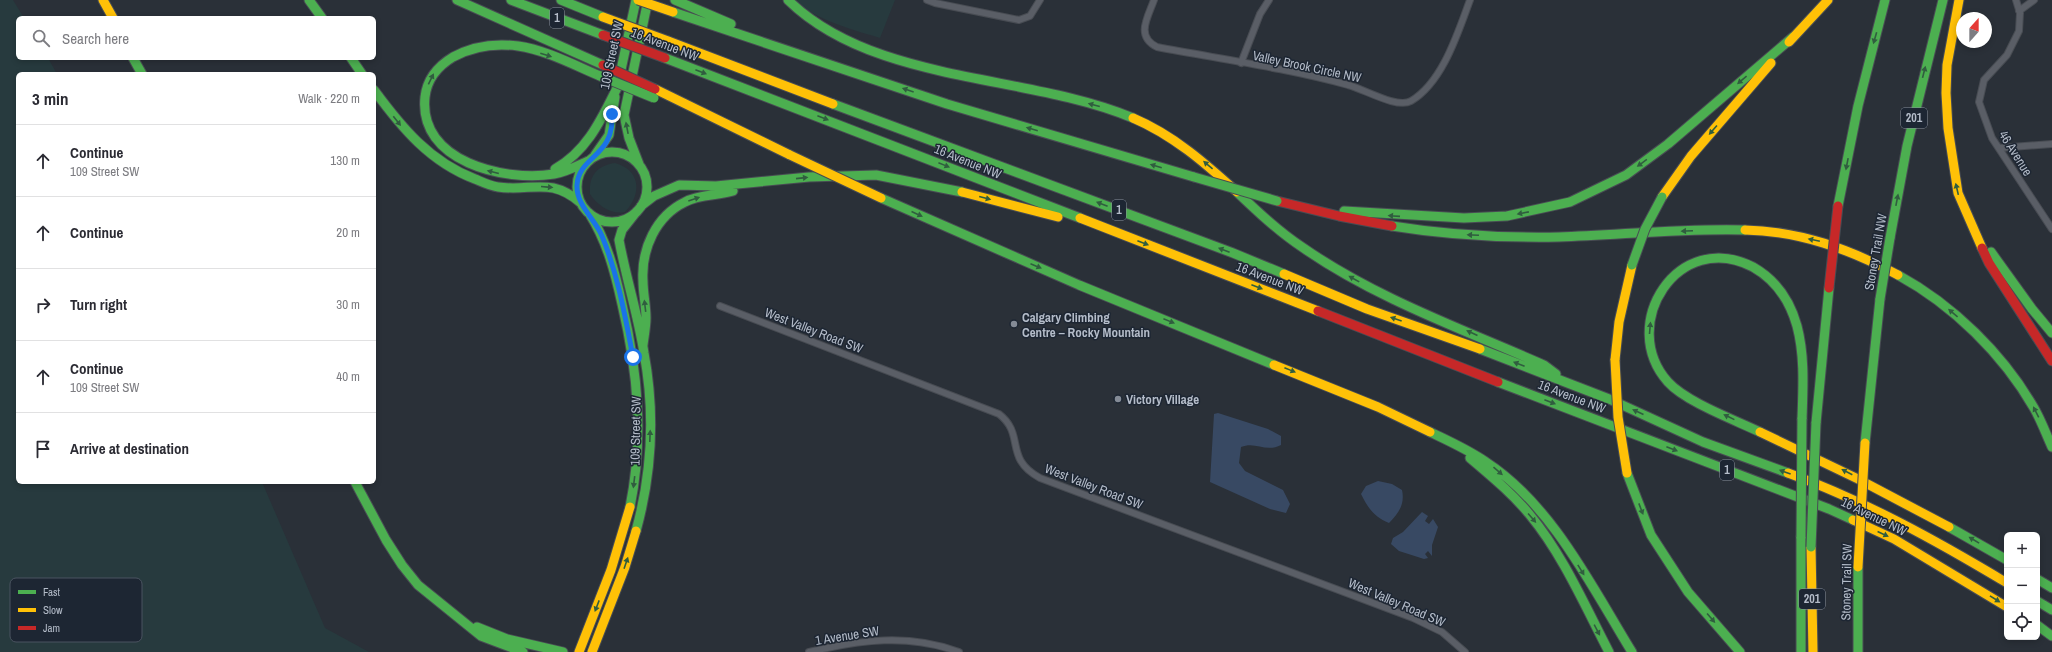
<!DOCTYPE html>
<meta charset="utf-8">
<style>
body{margin:0;font-family:"Archivo Narrow",sans-serif;background:#f7f7f7;color:#2b2b33}
.controls{position:absolute;right:12px;bottom:12px;display:grid;overflow:hidden;border-radius:6px;box-shadow:0 2px 6px #0003}
.controls button{width:36px;height:36px;display:grid;place-items:center;padding:0;border:0;border-bottom:1px solid #e1e1e2;background:#fff;color:#2b2b33;font:20px sans-serif}
.compass{position:absolute;left:1956px;top:12px;width:36px;height:36px;border-radius:50%;background:#fff;box-shadow:0 2px 6px #0003;rotate:21deg}
.stop{position:absolute;width:12px;height:12px;margin:-9px;border:3px solid #1a73e8;border-radius:50%;background:#fff}
.stop.end{background:#1a73e8;border-color:#fff;box-shadow:0 1px 4px #0008}
.list{margin:0;padding:0;list-style:none}
h2{display:flex;justify-content:space-between;align-items:center;height:52px;margin:0;padding:0 16px;font-size:17px}
h2 small{font-size:13px;font-weight:400;color:#7c7c81}
.list li{display:grid;grid-template-columns:26px 1fr auto;gap:12px;align-items:center;box-sizing:border-box;height:72px;padding:0 16px;border-top:1px solid #e1e1e2}
.list b{display:block;font-size:15px;white-space:nowrap}
.list p{margin:0;font-size:13px;white-space:nowrap;color:#7c7c81}
.list em{font-size:13px;font-style:normal;color:#7c7c81}
.icon{flex:none;width:22px;height:22px;fill:none;stroke:currentColor;stroke-width:2;stroke-linecap:round;stroke-linejoin:round}
.map{position:relative;flex:none;width:2052px;height:652px;overflow:hidden}
.search{position:absolute;background:#fff;box-shadow:0 2px 6px #0003;left:16px;top:16px;width:360px;height:44px;display:flex;align-items:center;gap:10px;box-sizing:border-box;padding:0 14px;border-radius:6px;color:#7c7c81;font-size:15px}
.panel{position:absolute;background:#fff;box-shadow:0 2px 6px #0003;left:16px;top:72px;width:360px;height:412px;border-radius:6px}
.map>svg:first-child{display:block}
.green{fill:#273a3e}
.water{fill:#384963}
.lines{fill:none;stroke-linecap:round;stroke-linejoin:round}
.street-casing{stroke:#484c53;stroke-width:8}
.fast-casing{stroke:#484c53;stroke-width:11}
.slow-casing{stroke:#484c53;stroke-width:11}
.jam-casing{stroke:#484c53;stroke-width:11}
.street{stroke:#5a5e66;stroke-width:6}
.fast{stroke:#4caf50;stroke-width:9}
.slow{stroke:#ffc107;stroke-width:9}
.jam{stroke:#c62828;stroke-width:9}
.fast-bridge-casing{stroke:#474c53;stroke-width:11;stroke-linecap:butt}
.slow-bridge-casing{stroke:#474c53;stroke-width:11;stroke-linecap:butt}
.jam-bridge-casing{stroke:#474c53;stroke-width:11;stroke-linecap:butt}
.fast-bridge{stroke:#4caf50;stroke-width:9}
.slow-bridge{stroke:#ffc107;stroke-width:9}
.jam-bridge{stroke:#c62828;stroke-width:9}
.oneway{fill:#305d3f}
.route{stroke:#1a73e8;stroke-width:5}
.poi-dot{fill:#848b96;stroke:#1d2633;stroke-width:1.5}
.labels{text-anchor:middle;stroke-width:3;stroke-linejoin:round;paint-order:stroke}
.shield{fill:#1d2633;stroke:#878f9c;stroke-width:1}
.shield-label{font-size:12px;font-weight:bold;fill:#b4bcc9}
.street-label{font-size:13px;fill:#b4bcc9;stroke:#1d2633}
.poi-label{font-size:13px;font-weight:bold;fill:#b4bcc9;stroke:#1d2633;text-anchor:start}
.key{fill:#1d2633;stroke:#4a5360;stroke-width:1}
.key-label{font-size:11px;fill:#b4bcc9}
</style>
<div class="map">
<svg width="2052" height="652" viewBox="0 0 2052 652">
<rect width="100%" height="100%" fill="#2a3038"/>
<!-- green -->
<path class="green" d="M0 0H13L24 18H18V58H48L57 74H18V482H262L325 628 369 652H0Z
M795 0H895L880 38C857 31 810 18 795 0Z
M615 163C641 170 642 194 625 212 611 215 597 205 590 194 589 176 596 166 615 163Z"/>
<!-- water -->
<path class="water" d="M1218 413 1268 429 1281 436V445C1265 453 1256 441 1241 447L1239 463 1245 471 1283 490 1290 504 1286 513 1270 509 1210 482 1214 414Z
M1378 481 1392 484 1402 490C1405 504 1399 513 1389 523 1374 517 1368 508 1361 494L1366 486Z
M1422 512 1428 516 1425 521 1429 524 1433 519 1438 527 1432 545V556L1428 551 1425 554 1428 558 1424 559 1399 551 1391 544 1393 538 1403 532Z"/>
<g class="lines">
<defs>
<path id="street" d="M927 0 935 3 1019 20 1030 16 1040 0
M1154 0C1148 17 1135 36 1157 47 1220 59 1286 68 1348 85 1364 89 1397 109 1411 101 1443 82 1458 32 1470 0
M2016 0 2020 13 2019 31 2007 55 1984 80 1979 102 1992 138 2052 229
M2019 11 2034 0
M1241 63 1260 14 1269 0
M1999 148 2052 144
M720 306 999 414C1026 435 1003 458 1040 478L1413 618 1442 632 1465 652
M809 652C860 640 908 633 959 652"/>
<path id="fast" d="M309 0 322 18
M457 0 603 65
M511 0 603 35
M561 0 603 17
M675 0 731 24
M788 0C874 84 1025 73 1133 118
M673 12 947 104 1194 177
M133 58 142 74
M351 58 362 74
M665 58 1080 218
M619 79 636 0
M374 90C402 128 430 162 475 179 482 182 490 186 498 187 532 192 550 176 581 203
M833 104 1233 253 1284 274
M577 187a35 35 0 1 1 70 0a35 35 0 1 1-70 0Z
M595 155 609 135 615 97
M588 161C577 166 566 172 554 174 505 182 418 162 425 97 427 79 438 66 453 57 473 46 495 43 518 46 546 50 574 65 600 76
M639 164 629 138 624 115 648 0
M555 169C587 151 601 120 617 88
M1237 192C1257 211 1278 231 1302 247 1375 298 1462 329 1544 365L1556 374
M881 198 1079 285 1274 365
M641 206 654 196 679 185 716 186 809 177 876 175 962 192
M1838 206 1858 106 1885 0
M1344 211 1464 218 1507 216 1570 202 1626 175 1668 144 1793 37
M589 213C607 241 615 272 622 304 638 372 644 438 630 507
M1392 226C1447 235 1503 238 1559 237 1621 235 1683 228 1745 230
M1890 238 1907 146 1943 0
M1991 252 2032 309 2052 333
M1898 275C1953 305 2003 354 2034 408 2041 420 2046 434 2052 447
M643 345C644 336 646 327 646 318 646 305 643 293 643 281 641 249 656 216 685 202 700 194 717 196 733 191
M1480 349 1609 399 1703 442 1788 473
M1498 382 1829 509 1853 520
M1816 423 1829 288
M1430 432C1449 441 1469 450 1486 462 1552 505 1592 587 1632 652
M1760 432C1735 420 1686 402 1668 382 1617 325 1678 228 1753 267 1776 280 1790 301 1797 326 1805 356 1803 388 1802 419
M1865 443 1880 299
M1470 458C1491 476 1512 493 1530 515 1563 555 1585 606 1609 652
M1627 473 1651 535 1688 592 1740 652
M355 482 386 540 402 565 418 585 481 636 523 652
M1949 527 2007 560
M636 531C652 473 655 412 644 353 638 315 626 278 619 240L622 230 637 211
M1801 537V652
M1858 567V652
M2037 579 2052 588
M2037 601 2052 610
M2037 625 2052 636
M477 627 507 639 563 652"/>
<path id="slow" d="M103 0 113 18
M1959 0 1947 65 1946 93 1948 128 1958 193 1982 248
M668 41 833 104
M1789 42 1828 0
M655 89 790 155
M1133 118C1173 135 1205 163 1237 192
M962 192 1058 217
M1662 197 1691 156 1771 63
M1080 218 1318 311
M1745 230C1800 231 1849 249 1898 275
M1284 274 1367 309 1480 349
M1615 360 1619 322 1632 265
M1274 365 1378 407 1430 432
M1760 432 1858 479 1949 527
M1788 473C1865 501 1937 541 2007 583
M1853 520 1894 539 2007 607
M1811 547 1813 652
M579 652 611 570 630 507
M592 652 625 567 636 531"/>
<path id="jam" d="M1277 201 1339 216 1392 226
M1982 248 1989 263 2052 361
M1318 311 1498 382"/>
</defs>
<!-- street casing -->
<use href="#street" class="street-casing"/>
<!-- fast casing -->
<use href="#fast" class="fast-casing"/>
<!-- slow casing -->
<use href="#slow" class="slow-casing"/>
<!-- jam casing -->
<use href="#jam" class="jam-casing"/>
<!-- street -->
<use href="#street" class="street"/>
<!-- fast -->
<use href="#fast" class="fast"/>
<!-- slow -->
<use href="#slow" class="slow"/>
<!-- jam -->
<use href="#jam" class="jam"/>
<defs>
<path id="fast-bridge" d="M600 76 654 98
M1194 177 1277 201
M1632 265 1645 229 1662 197
M1880 299 1890 238
M1801 537 1802 419
M1811 547 1816 423"/>
<path id="slow-bridge" d="M638 0 673 12
M603 17 668 41
M790 155 881 198
M1615 360 1618 417 1627 473
M1858 567 1865 443"/>
<path id="jam-bridge" d="M603 35 665 58
M603 65 655 89
M1829 288 1838 206"/>
</defs>
<!-- fast-bridge casing -->
<use href="#fast-bridge" class="fast-bridge-casing"/>
<!-- slow-bridge casing -->
<use href="#slow-bridge" class="slow-bridge-casing"/>
<!-- jam-bridge casing -->
<use href="#jam-bridge" class="jam-bridge-casing"/>
<!-- fast-bridge -->
<use href="#fast-bridge" class="fast-bridge"/>
<!-- slow-bridge -->
<use href="#slow-bridge" class="slow-bridge"/>
<!-- jam-bridge -->
<use href="#jam-bridge" class="jam-bridge"/>
</g>
<!-- one-way arrows -->
<defs><path id="oneway-solid" d="M-6-.8H1V-3.2L6.5 0L1 3.2V.8H-6Z"/></defs>
<g class="oneway">
<use href="#oneway-solid" transform="translate(1875 38) rotate(106)"/>
<use href="#oneway-solid" transform="translate(546 55) rotate(18)"/>
<use href="#oneway-solid" transform="translate(701 72) rotate(21)"/>
<use href="#oneway-solid" transform="translate(1924 72) rotate(-76)"/>
<use href="#oneway-solid" transform="translate(431 79) rotate(-64)"/>
<use href="#oneway-solid" transform="translate(1742 80) rotate(140)"/>
<use href="#oneway-solid" transform="translate(908 90) rotate(-161)"/>
<use href="#oneway-solid" transform="translate(1094 105) rotate(-165)"/>
<use href="#oneway-solid" transform="translate(823 118) rotate(21)"/>
<use href="#oneway-solid" transform="translate(397 121) rotate(52)"/>
<use href="#oneway-solid" transform="translate(627 128) rotate(-101)"/>
<use href="#oneway-solid" transform="translate(1032 129) rotate(-164)"/>
<use href="#oneway-solid" transform="translate(1713 130) rotate(131)"/>
<use href="#oneway-solid" transform="translate(1642 163) rotate(144)"/>
<use href="#oneway-solid" transform="translate(1847 164) rotate(101)"/>
<use href="#oneway-solid" transform="translate(944 165) rotate(22)"/>
<use href="#oneway-solid" transform="translate(1208 165) rotate(-140)"/>
<use href="#oneway-solid" transform="translate(1156 166) rotate(-164)"/>
<use href="#oneway-solid" transform="translate(493 172) rotate(-166)"/>
<use href="#oneway-solid" transform="translate(802 178) rotate(-6)"/>
<use href="#oneway-solid" transform="translate(547 187) rotate(5)"/>
<use href="#oneway-solid" transform="translate(1957 189) rotate(-103)"/>
<use href="#oneway-solid" transform="translate(985 198) rotate(15)"/>
<use href="#oneway-solid" transform="translate(694 199) rotate(-19)"/>
<use href="#oneway-solid" transform="translate(1897 200) rotate(-79)"/>
<use href="#oneway-solid" transform="translate(1102 204) rotate(-159)"/>
<use href="#oneway-solid" transform="translate(1523 213) rotate(169)"/>
<use href="#oneway-solid" transform="translate(917 214) rotate(24)"/>
<use href="#oneway-solid" transform="translate(1394 216) rotate(-176)"/>
<use href="#oneway-solid" transform="translate(1687 231) rotate(177)"/>
<use href="#oneway-solid" transform="translate(1473 235) rotate(-178)"/>
<use href="#oneway-solid" transform="translate(1814 240) rotate(-168)"/>
<use href="#oneway-solid" transform="translate(1143 243) rotate(21)"/>
<use href="#oneway-solid" transform="translate(1224 250) rotate(-159)"/>
<use href="#oneway-solid" transform="translate(1036 266) rotate(23)"/>
<use href="#oneway-solid" transform="translate(1354 279) rotate(-151)"/>
<use href="#oneway-solid" transform="translate(1257 287) rotate(21)"/>
<use href="#oneway-solid" transform="translate(645 306) rotate(-97)"/>
<use href="#oneway-solid" transform="translate(1953 313) rotate(-140)"/>
<use href="#oneway-solid" transform="translate(1396 319) rotate(-161)"/>
<use href="#oneway-solid" transform="translate(1169 321) rotate(22)"/>
<use href="#oneway-solid" transform="translate(1650 328) rotate(-85)"/>
<use href="#oneway-solid" transform="translate(1472 333) rotate(-156)"/>
<use href="#oneway-solid" transform="translate(1519 364) rotate(-159)"/>
<use href="#oneway-solid" transform="translate(1290 370) rotate(22)"/>
<use href="#oneway-solid" transform="translate(1550 402) rotate(21)"/>
<use href="#oneway-solid" transform="translate(1638 412) rotate(-156)"/>
<use href="#oneway-solid" transform="translate(2036 412) rotate(-117)"/>
<use href="#oneway-solid" transform="translate(1729 417) rotate(-154)"/>
<use href="#oneway-solid" transform="translate(650 436) rotate(-88)"/>
<use href="#oneway-solid" transform="translate(1672 449) rotate(21)"/>
<use href="#oneway-solid" transform="translate(1498 471) rotate(41)"/>
<use href="#oneway-solid" transform="translate(1785 472) rotate(-160)"/>
<use href="#oneway-solid" transform="translate(1847 472) rotate(-153)"/>
<use href="#oneway-solid" transform="translate(634 482) rotate(97)"/>
<use href="#oneway-solid" transform="translate(1641 509) rotate(69)"/>
<use href="#oneway-solid" transform="translate(1532 518) rotate(49)"/>
<use href="#oneway-solid" transform="translate(1883 534) rotate(25)"/>
<use href="#oneway-solid" transform="translate(1974 540) rotate(-149)"/>
<use href="#oneway-solid" transform="translate(626 563) rotate(-71)"/>
<use href="#oneway-solid" transform="translate(1581 570) rotate(58)"/>
<use href="#oneway-solid" transform="translate(1995 599) rotate(32)"/>
<use href="#oneway-solid" transform="translate(597 606) rotate(111)"/>
<use href="#oneway-solid" transform="translate(1711 618) rotate(49)"/>
<use href="#oneway-solid" transform="translate(1597 630) rotate(62)"/>
</g>
<g class="lines">
<!-- route -->
<path class="route" d="M612 114C612 123 612 132 607 141 598 158 578 164 577 185 576 205 595 219 602 236 618 275 625 316 633 357"/>
</g>
<!-- markers -->
<g class="poi-dot">
<circle cx="1014" cy="324" r="4"/>
<circle cx="1118" cy="399" r="4"/>
</g>
<g class="labels">
<!-- shield labels -->
<g class="shield">
<rect x="550" y="8" width="14" height="20" rx="3"/>
<rect x="1901" y="108" width="26" height="20" rx="3"/>
<rect x="1112" y="200" width="14" height="20" rx="3"/>
<rect x="1720" y="460" width="14" height="20" rx="3"/>
<rect x="1799" y="589" width="26" height="20" rx="3"/>
</g>
<g class="shield-label">
<text x="557" y="22">1</text>
<text x="1914" y="122">201</text>
<text x="1119" y="214">1</text>
<text x="1727" y="474">1</text>
<text x="1812" y="603">201</text>
</g>
<!-- street labels -->
<g class="street-label">
<text transform="translate(665 44) rotate(21)" y="5">16 Avenue NW</text>
<text transform="translate(611 55) rotate(-78)" y="5">109 Street SW</text>
<text transform="translate(1307 66) rotate(12)" y="5">Valley Brook Circle NW</text>
<text transform="translate(2016 153) rotate(58)" y="5">46 Avenue</text>
<text transform="translate(968 161) rotate(22)" y="5">16 Avenue NW</text>
<text transform="translate(1875 252) rotate(-80)" y="5">Stoney Trail NW</text>
<text transform="translate(1270 278) rotate(21)" y="5">16 Avenue NW</text>
<text transform="translate(814 330) rotate(21)" y="5">West Valley Road SW</text>
<text transform="translate(1572 396) rotate(21)" y="5">16 Avenue NW</text>
<text transform="translate(635 431) rotate(-89)" y="5">109 Street SW</text>
<text transform="translate(1094 486) rotate(21)" y="5">West Valley Road SW</text>
<text transform="translate(1874 516) rotate(26)" y="5">16 Avenue NW</text>
<text transform="translate(1846 582) rotate(-89)" y="5">Stoney Trail SW</text>
<text transform="translate(1397 602) rotate(23)" y="5">West Valley Road SW</text>
<text transform="translate(847 635) rotate(-9)" y="5">1 Avenue SW</text>
</g>
<!-- poi labels -->
<g class="poi-label">
<text x="1022" y="322">Calgary Climbing<tspan x="1022" dy="15">Centre – Rocky Mountain</tspan></text>
<text x="1126" y="404">Victory Village</text>
</g>
</g>
<!-- legend -->
<rect x="10" y="578" width="132" height="64" rx="6" class="key"/>
<rect x="18" y="590" width="18" height="4" fill="#4caf50"/>
<rect x="18" y="608" width="18" height="4" fill="#ffc107"/>
<rect x="18" y="626" width="18" height="4" fill="#c62828"/>
<g class="key-label">
<text x="43" y="596">Fast</text>
<text x="43" y="614">Slow</text>
<text x="43" y="632">Jam</text>
</g>
</svg>
<div class="controls">
<button>+</button>
<button>−</button>
<button><svg class="icon" aria-label="locate" viewBox="0 0 24 24"><circle cx="12" cy="12" r="6"/><path d="M12 2v4M12 18v4M2 12h4M18 12h4"/></svg></button>
</div>
<svg class="compass" viewBox="-18 -18 36 36"><path d="M0-13l5 13h-10z" fill="#e53935"/><path d="M0 13l5-13h-10z" fill="#7c7c81"/></svg>
<div class="stop" style="left:633px;top:357px"></div>
<div class="stop end" style="left:612px;top:114px"></div>
<div class="search"><svg class="icon" aria-label="search" viewBox="0 0 24 24"><circle cx="10" cy="10" r="6"/><path d="M15 15l6 6"/></svg>Search here</div>
<section class="panel">
<h2>3 min<small>Walk · 220 m</small></h2>
<ul class="list">
<li><svg class="icon" aria-label="ahead" viewBox="0 0 24 24"><path d="M12 20V5M6 11l6-6 6 6"/></svg><div><b>Continue</b><p>109 Street SW</p></div><em>130 m</em></li>
<li><svg class="icon" aria-label="ahead" viewBox="0 0 24 24"><path d="M12 20V5M6 11l6-6 6 6"/></svg><div><b>Continue</b></div><em>20 m</em></li>
<li><svg class="icon" aria-label="right" viewBox="0 0 24 24"><path d="M7 20v-9h11M14 6l5 5-5 5"/></svg><div><b>Turn right</b></div><em>30 m</em></li>
<li><svg class="icon" aria-label="ahead" viewBox="0 0 24 24"><path d="M12 20V5M6 11l6-6 6 6"/></svg><div><b>Continue</b><p>109 Street SW</p></div><em>40 m</em></li>
<li><svg class="icon" aria-label="arrive" viewBox="0 0 24 24"><path d="M6 21V4h12l-3 4 3 4H6"/></svg><div><b>Arrive at destination</b></div></li>
</ul>
</section>
</div>
